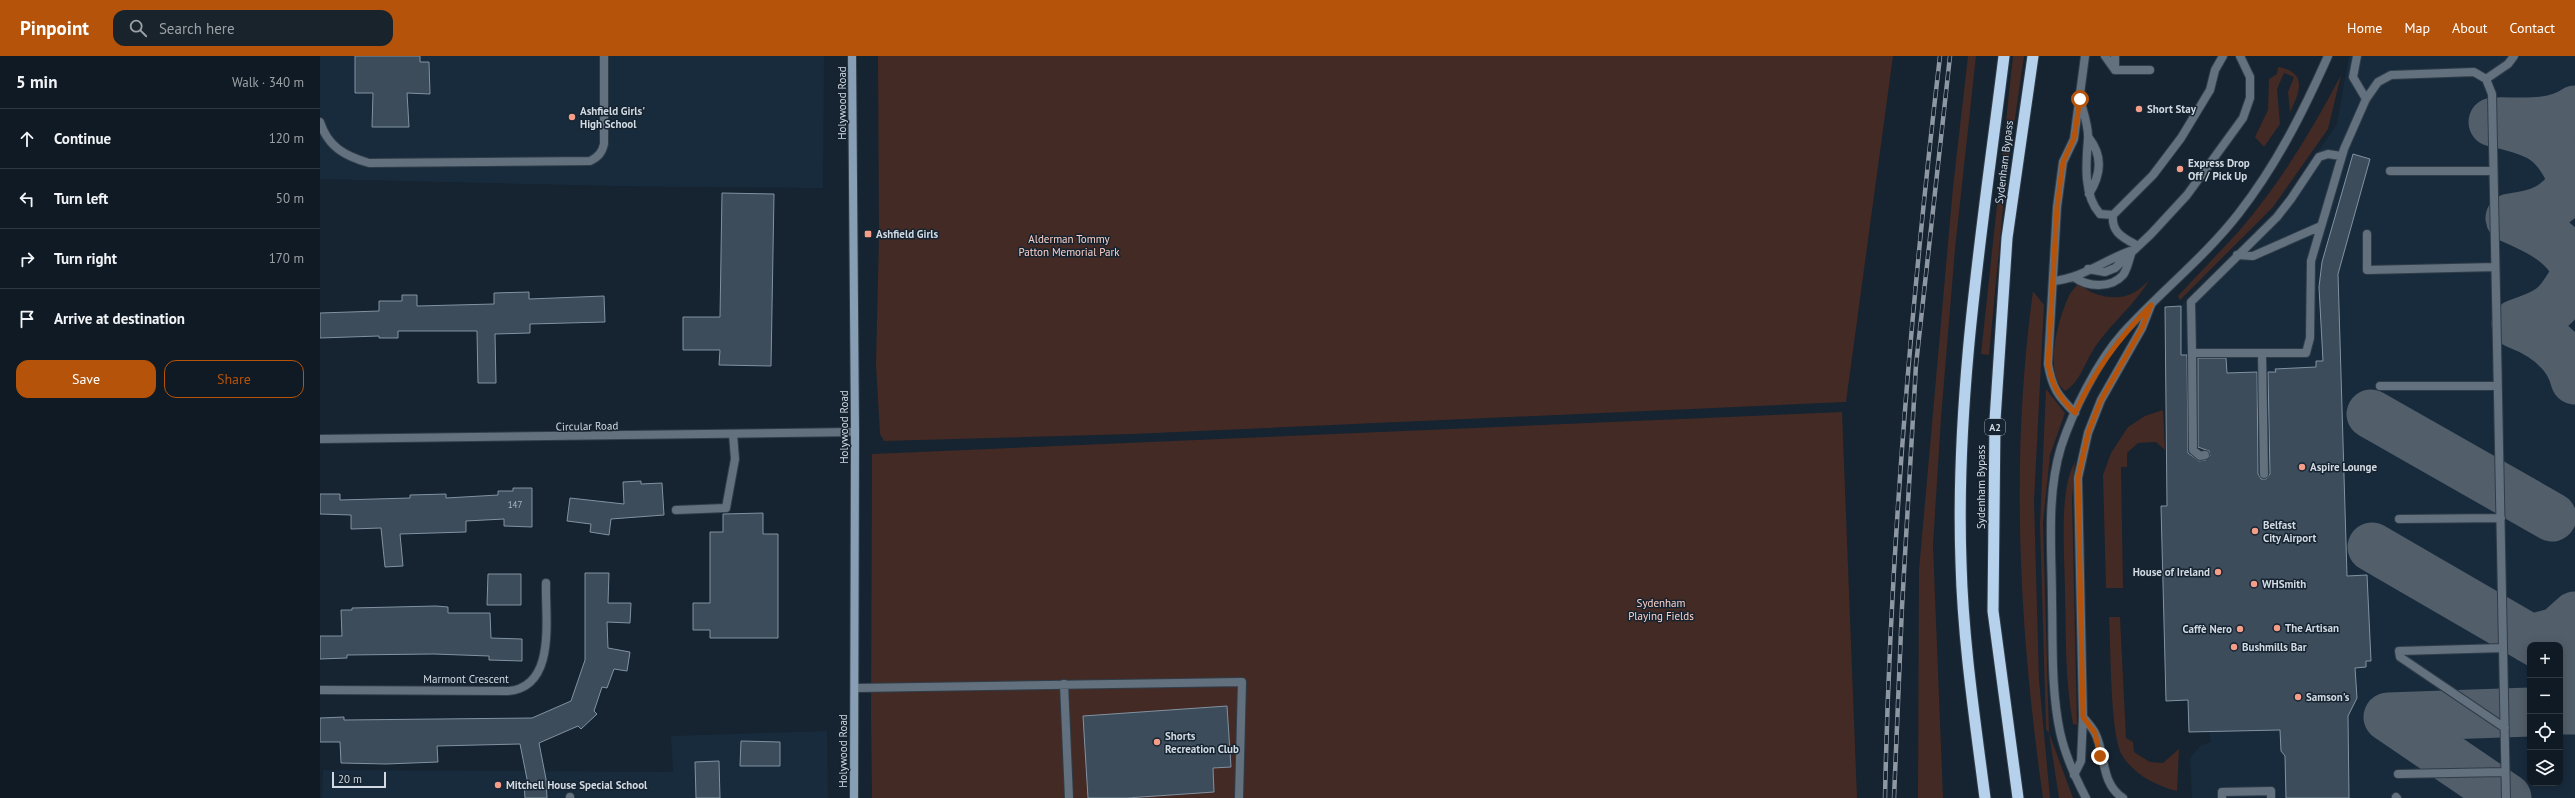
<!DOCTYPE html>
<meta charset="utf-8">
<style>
body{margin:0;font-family:"PT Sans",sans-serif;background:#19232c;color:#f1f3f6}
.controls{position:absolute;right:12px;bottom:12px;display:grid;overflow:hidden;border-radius:8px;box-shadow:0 2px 10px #0003}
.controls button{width:36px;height:36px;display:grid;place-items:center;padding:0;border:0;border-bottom:1px solid #303841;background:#101a24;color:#f1f3f6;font:20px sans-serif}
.scale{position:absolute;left:12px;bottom:10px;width:54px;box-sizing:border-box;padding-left:4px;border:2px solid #d1dae3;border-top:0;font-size:11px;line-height:14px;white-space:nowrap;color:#d1dae3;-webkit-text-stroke:3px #162330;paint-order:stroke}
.stop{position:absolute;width:12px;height:12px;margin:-9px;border:3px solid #b45309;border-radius:50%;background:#fff}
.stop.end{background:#b45309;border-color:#fff;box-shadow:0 1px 4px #0008}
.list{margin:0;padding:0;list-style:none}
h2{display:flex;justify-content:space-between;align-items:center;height:52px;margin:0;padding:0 16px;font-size:17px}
h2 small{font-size:13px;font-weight:400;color:#9ca1a6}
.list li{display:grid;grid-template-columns:26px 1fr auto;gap:12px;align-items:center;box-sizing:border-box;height:60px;padding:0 16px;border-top:1px solid #303841}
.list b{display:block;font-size:15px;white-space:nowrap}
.list em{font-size:13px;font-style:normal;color:#9ca1a6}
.actions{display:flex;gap:8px;padding:12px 16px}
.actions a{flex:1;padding:9px 0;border:1px solid #b45309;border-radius:12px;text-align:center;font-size:14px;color:#b45309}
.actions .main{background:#b45309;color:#fff}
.icon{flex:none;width:22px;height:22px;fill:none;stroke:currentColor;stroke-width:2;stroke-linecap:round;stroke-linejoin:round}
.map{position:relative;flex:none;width:2255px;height:742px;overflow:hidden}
header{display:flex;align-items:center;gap:24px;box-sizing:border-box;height:56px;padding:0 20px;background:#b45309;color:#fff}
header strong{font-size:19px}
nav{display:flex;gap:22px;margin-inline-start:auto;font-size:14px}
.search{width:280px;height:36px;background:#19232c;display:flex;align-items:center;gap:10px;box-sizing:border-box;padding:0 14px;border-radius:12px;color:#9ca1a6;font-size:15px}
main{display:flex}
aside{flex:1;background:#101a24}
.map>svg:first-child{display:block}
.built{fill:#182b3d;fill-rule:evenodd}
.green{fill:#432a24}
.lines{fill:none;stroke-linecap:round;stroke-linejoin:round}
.taxiway{stroke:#525e6a;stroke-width:49}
.building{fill:#3d4c5a;stroke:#8192a2}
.service-casing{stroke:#303d49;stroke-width:10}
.minor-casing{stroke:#303d49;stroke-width:10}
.secondary-casing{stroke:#303d49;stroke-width:10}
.trunk-casing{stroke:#303d49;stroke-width:13}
.service{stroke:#63717e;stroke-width:8}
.minor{stroke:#63717e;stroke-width:8}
.secondary{stroke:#889eb4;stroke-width:8}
.trunk{stroke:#b5d1ec;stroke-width:11}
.rail-casing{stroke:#8e98a3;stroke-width:4.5}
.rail{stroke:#162330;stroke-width:3;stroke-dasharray:9;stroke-linecap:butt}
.route{stroke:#b45309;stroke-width:5}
.poi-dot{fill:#f49e8a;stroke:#162330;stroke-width:1.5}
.labels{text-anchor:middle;stroke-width:3;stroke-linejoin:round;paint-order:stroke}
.number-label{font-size:9px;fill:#acb6c1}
.shield{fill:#162330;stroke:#99a3ad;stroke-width:1}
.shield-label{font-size:10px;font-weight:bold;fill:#d1dae3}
.street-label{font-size:11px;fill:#d1dae3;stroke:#162330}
.poi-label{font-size:11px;font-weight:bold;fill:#d1dae3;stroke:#162330;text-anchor:start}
.park-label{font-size:11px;fill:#fed1c6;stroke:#162330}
</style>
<header>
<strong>Pinpoint</strong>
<div class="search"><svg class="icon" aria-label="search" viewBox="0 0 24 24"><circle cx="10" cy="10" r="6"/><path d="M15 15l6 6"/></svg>Search here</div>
<nav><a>Home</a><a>Map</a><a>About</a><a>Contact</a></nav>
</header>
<main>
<aside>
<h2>5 min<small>Walk · 340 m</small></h2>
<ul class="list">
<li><svg class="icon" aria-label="ahead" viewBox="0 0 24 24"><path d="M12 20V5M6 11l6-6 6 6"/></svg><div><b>Continue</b></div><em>120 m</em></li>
<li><svg class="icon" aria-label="left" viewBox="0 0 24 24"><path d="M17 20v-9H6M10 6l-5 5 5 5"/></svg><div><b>Turn left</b></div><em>50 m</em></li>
<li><svg class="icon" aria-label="right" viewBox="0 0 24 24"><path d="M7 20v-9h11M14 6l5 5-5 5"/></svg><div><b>Turn right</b></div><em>170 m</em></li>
<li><svg class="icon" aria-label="arrive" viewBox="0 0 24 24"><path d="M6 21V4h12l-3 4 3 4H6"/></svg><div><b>Arrive at destination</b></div></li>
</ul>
<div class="actions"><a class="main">Save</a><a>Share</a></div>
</aside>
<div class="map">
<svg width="2255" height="742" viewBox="0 0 2255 742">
<rect width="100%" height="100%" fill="#162330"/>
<!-- built -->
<path class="built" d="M0 0H504L503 132 296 130 0 123Z
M2029 0H2255V742H1872L1870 702 1881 689 1891 686 1889 675 1869 676 1861 250 1964 146 2013 74 2017 67ZM2210 589H2240V727H2210Z
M507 675 508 742H2L3 714 353 716 351 680Z"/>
<!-- green -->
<path class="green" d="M558 0H1573L1526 346 812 378 564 385 560 378 556 308 559 181Z
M1648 0H1656L1635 193 1621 362 1613 489 1623 742H1598L1599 514 1633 131Z
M1693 0H1704L1685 131 1669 299 1661 298Z
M1958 11C1988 16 1980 36 1970 56L1968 36 1974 21 1964 17 1957 33 1960 68 1944 91 1935 81 1948 54 1949 23 1957 18Z
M2021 19 2008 73 1953 151 1860 244 1858 240C1878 218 1899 197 1919 175 1959 129 1993 73 2021 19Z
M1829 224C1814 251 1788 269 1772 296 1764 309 1759 327 1745 335 1723 318 1738 264 1748 242 1750 236 1755 232 1759 227 1771 241 1799 246 1815 236 1820 233 1825 228 1829 224Z
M1713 235 1724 249 1714 445 1719 624 1730 742H1723C1699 574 1690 403 1713 235Z
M1726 333 1745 357 1730 399 1723 467 1729 677 1753 742H1739L1729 677 1726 673 1720 468Z
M1843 354 1845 394 1836 386 1818 387 1807 397V411H1801L1803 532H1786L1783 419 1791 397 1808 371 1825 360Z
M1522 356 1537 742H552L551 660 552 398Z
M1755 406 1752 443 1757 669 1753 668C1745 624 1746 582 1745 538 1745 504 1738 434 1755 406Z
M1789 561H1800L1806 682 1813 686 1814 696 1830 706 1843 707 1859 693 1857 735C1837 730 1814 719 1802 699 1790 678 1791 591 1789 561Z"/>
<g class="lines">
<!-- taxiway -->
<path class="taxiway" d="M2255 54C2232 70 2199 65 2173 66 2218 76 2236 82 2254 127 2235 152 2221 158 2190 162 2215 173 2243 185 2255 211
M2255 220C2237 252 2231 256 2196 268 2222 278 2248 295 2255 324
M2051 358 2232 461
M2052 491 2221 589
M2210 583 2237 576 2255 560
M2240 600 2255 609
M2240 654H2255
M2068 661 2187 742
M2068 661 2210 656"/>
</g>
<!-- building -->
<path class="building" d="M35 0H100V6H109L110 38 87 37 89 71H52L53 37H35Z
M2033 98 2050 103 2018 218 2027 520 2047 519 2051 605H2046V611L2035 612 2037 642 2028 660 2029 742H1966L1965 700 1961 695 1960 674 1869 676 1868 644 1846 645 1841 450H1847L1845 251 1861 250V299H1867L1868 397 1879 405 1886 404 1890 400 1889 395 1878 391V302H1906L1907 317 1937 316 1938 418 1941 423H1946L1950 418 1948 316H1956L1955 313 1996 311V305H2003L1999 231 2002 206Z
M402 137 454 138 451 310 399 309 400 294H363V261H400Z
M209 236V243L284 240 285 266 210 268V277L175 278 176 327H158L157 275H78V282H59V280L0 282V257L59 255V245H82V239H97V250L174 248V237Z
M321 425V428L342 427 344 459 291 463 289 479 270 476 271 468 247 465 250 442 304 448 303 426Z
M193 432H212V471L184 470V463L146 465V476L80 478 83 510 65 511 61 472 31 473V459L0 458V438H20V444L90 442V439L126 438V442L178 439V435H193Z
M443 457V478H458V582H390V574H373V547H390V476H403V458Z
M265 517H289L288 547H311L310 567 287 566 288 592 310 596 307 615 294 613 287 632 282 631 274 655 277 658 261 673 258 670 219 687 226 723 227 742H205L204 728H208L200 688 117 690 118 706 66 708 21 707 20 686H0V662L24 661V664L212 662 251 645 265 604Z
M168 518H201V549H167Z
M116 550 128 551V557H170L171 582 202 583V605L169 604V600L114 598 27 599V602L0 603V580H22L21 554H32V552Z
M907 650 911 711 893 712 894 736 807 742H768L763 660Z
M421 685 460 686V710H420Z
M399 705 400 742H376L375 706Z"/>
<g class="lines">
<defs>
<path id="service" d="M1785 0 1795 14H1830
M2037 0 2033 21 2046 43
M1795 14V0
M2166 23 2188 8 2194 0
M1760 43C1763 55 1769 71 1768 83 1766 107 1763 139 1780 158L1793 159 1833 119 1861 82 1890 34 1895 14 1903 0
M0 66C8 91 25 100 49 107L270 105C278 101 282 97 284 88V0
M1769 82C1783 100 1781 119 1769 138
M2070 115H2173
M1793 159C1791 177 1804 182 1818 190
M2047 178V214L2175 211
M1917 199 1933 200 2001 170
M1768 213 1785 216 1795 212 1831 178 1867 139 1923 62 1930 42V21L1920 0
M1754 221C1767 231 1791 233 1803 219 1807 214 1809 204 1811 198
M1733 225C1760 223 1785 204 1810 195
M1872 297 1871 246 1957 161 1971 143 1999 101 2008 98 2021 100
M1942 297 1944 418
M2060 330H2177
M1885 399 1880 400 1873 394 1872 297H1986L1990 282 1991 205 2024 93 2046 43 2058 26 2071 19 2154 16 2166 23 2172 38 2186 742
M356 454 406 452 415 403 413 378
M2079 463 2181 462
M2183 592 2079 595 2080 601 2185 672
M744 628 749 742
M535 632 922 626 919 742
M1763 661C1767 666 1772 671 1775 677 1786 698 1780 727 1803 742
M2078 718 2185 716
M1754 719 1761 705 1763 661 1758 422 1768 377 1781 344 1822 272 1831 249
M250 741V742
M2076 741 2077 742
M1902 742V736L1951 735V742"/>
<path id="minor" d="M1755 357C1738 340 1732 332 1728 308L1737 151 1743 106 1754 83 1765 0
M0 383 535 376
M0 634 188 635C237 631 225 562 226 527
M1766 742C1755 721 1745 699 1740 676 1731 634 1733 588 1732 546 1732 495 1726 440 1741 391 1753 355 1777 306 1803 277 1840 236 1885 201 1919 157 1957 108 1983 56 2008 0"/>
<path id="secondary" d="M532 0 535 376 534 742"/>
<path id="trunk" d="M1665 742C1655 664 1643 585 1641 507 1635 338 1663 168 1684 0
M1698 742 1673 555 1675 364 1687 182 1713 0"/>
</defs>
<!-- service casing -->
<use href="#service" class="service-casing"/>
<!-- minor casing -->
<use href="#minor" class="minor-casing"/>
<!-- secondary casing -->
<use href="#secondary" class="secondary-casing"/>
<!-- trunk casing -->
<use href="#trunk" class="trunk-casing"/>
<!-- service -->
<use href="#service" class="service"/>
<!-- minor -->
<use href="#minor" class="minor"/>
<!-- secondary -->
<use href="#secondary" class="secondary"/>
<!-- trunk -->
<use href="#trunk" class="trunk"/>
<defs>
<path id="rail" d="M1565 742C1570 492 1591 248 1620 0
M1574 742 1582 551 1596 309 1630 0"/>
</defs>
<!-- rail casing -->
<use href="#rail" class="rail-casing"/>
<!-- rail -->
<use href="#rail" class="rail"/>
</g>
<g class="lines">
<!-- route -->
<path class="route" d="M1760 43 1754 82 1743 106 1737 151 1728 308C1732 330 1739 341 1755 357 1775 314 1798 283 1831 249L1822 272 1781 344 1768 377 1758 422 1763 661 1775 677 1780 700"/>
</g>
<!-- markers -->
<g class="poi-dot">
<circle cx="1819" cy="53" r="4"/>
<circle cx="252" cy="61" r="4"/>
<circle cx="1860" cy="113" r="4"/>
<rect x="544" y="174" width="8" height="8" rx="2"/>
<circle cx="1982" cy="411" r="4"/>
<circle cx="1935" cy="475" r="4"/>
<circle cx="1898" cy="516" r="4"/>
<circle cx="1934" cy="528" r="4"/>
<circle cx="1957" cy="572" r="4"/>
<circle cx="1920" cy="573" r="4"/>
<circle cx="1914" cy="591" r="4"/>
<circle cx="1978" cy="641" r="4"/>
<circle cx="837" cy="686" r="4"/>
<circle cx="178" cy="729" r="4"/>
</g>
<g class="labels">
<!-- number labels -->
<g class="number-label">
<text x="195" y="452">147</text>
</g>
<!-- shield labels -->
<rect class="shield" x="1665" y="363" width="20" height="16" rx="3"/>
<g class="shield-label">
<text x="1675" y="375">A2</text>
</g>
<!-- street labels -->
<g class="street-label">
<text transform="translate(522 47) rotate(-90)" y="4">Holywood Road</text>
<text transform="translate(1684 106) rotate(-83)" y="4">Sydenham Bypass</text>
<text transform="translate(267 370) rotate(-1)" y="4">Circular Road</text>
<text transform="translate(524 371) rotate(-90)" y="4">Holywood Road</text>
<text transform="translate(1661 431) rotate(-90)" y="4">Sydenham Bypass</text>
<text x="146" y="627">Marmont Crescent</text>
<text transform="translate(523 695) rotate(-90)" y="4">Holywood Road</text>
</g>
<!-- poi labels -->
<g class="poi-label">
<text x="1827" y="57">Short Stay</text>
<text x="260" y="59">Ashfield Girls'<tspan x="260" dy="13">High School</tspan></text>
<text x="1868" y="111">Express Drop<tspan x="1868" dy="13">Off / Pick Up</tspan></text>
<text x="556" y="182">Ashfield Girls</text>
<text x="1990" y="415">Aspire Lounge</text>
<text x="1943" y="473">Belfast<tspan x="1943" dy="13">City Airport</tspan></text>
<text x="1890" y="520" text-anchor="end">House of Ireland</text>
<text x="1942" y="532">WHSmith</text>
<text x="1965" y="576">The Artisan</text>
<text x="1912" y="577" text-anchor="end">Caffè Nero</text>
<text x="1922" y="595">Bushmills Bar</text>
<text x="1986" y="645">Samson's</text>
<text x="845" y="684">Shorts<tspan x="845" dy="13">Recreation Club</tspan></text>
<text x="186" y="733">Mitchell House Special School</text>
</g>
<!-- park labels -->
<g class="park-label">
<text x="749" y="187">Alderman Tommy<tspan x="749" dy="13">Patton Memorial Park</tspan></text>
<text x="1341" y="551">Sydenham<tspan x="1341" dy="13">Playing Fields</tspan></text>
</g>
</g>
</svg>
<div class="controls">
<button>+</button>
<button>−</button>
<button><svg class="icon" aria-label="locate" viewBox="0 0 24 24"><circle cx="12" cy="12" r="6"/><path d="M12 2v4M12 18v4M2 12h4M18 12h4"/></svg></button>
<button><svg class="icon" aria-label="layers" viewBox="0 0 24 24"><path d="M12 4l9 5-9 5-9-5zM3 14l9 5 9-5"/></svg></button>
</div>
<div class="scale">20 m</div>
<div class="stop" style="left:1760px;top:43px"></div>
<div class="stop end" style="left:1780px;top:700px"></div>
</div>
</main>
